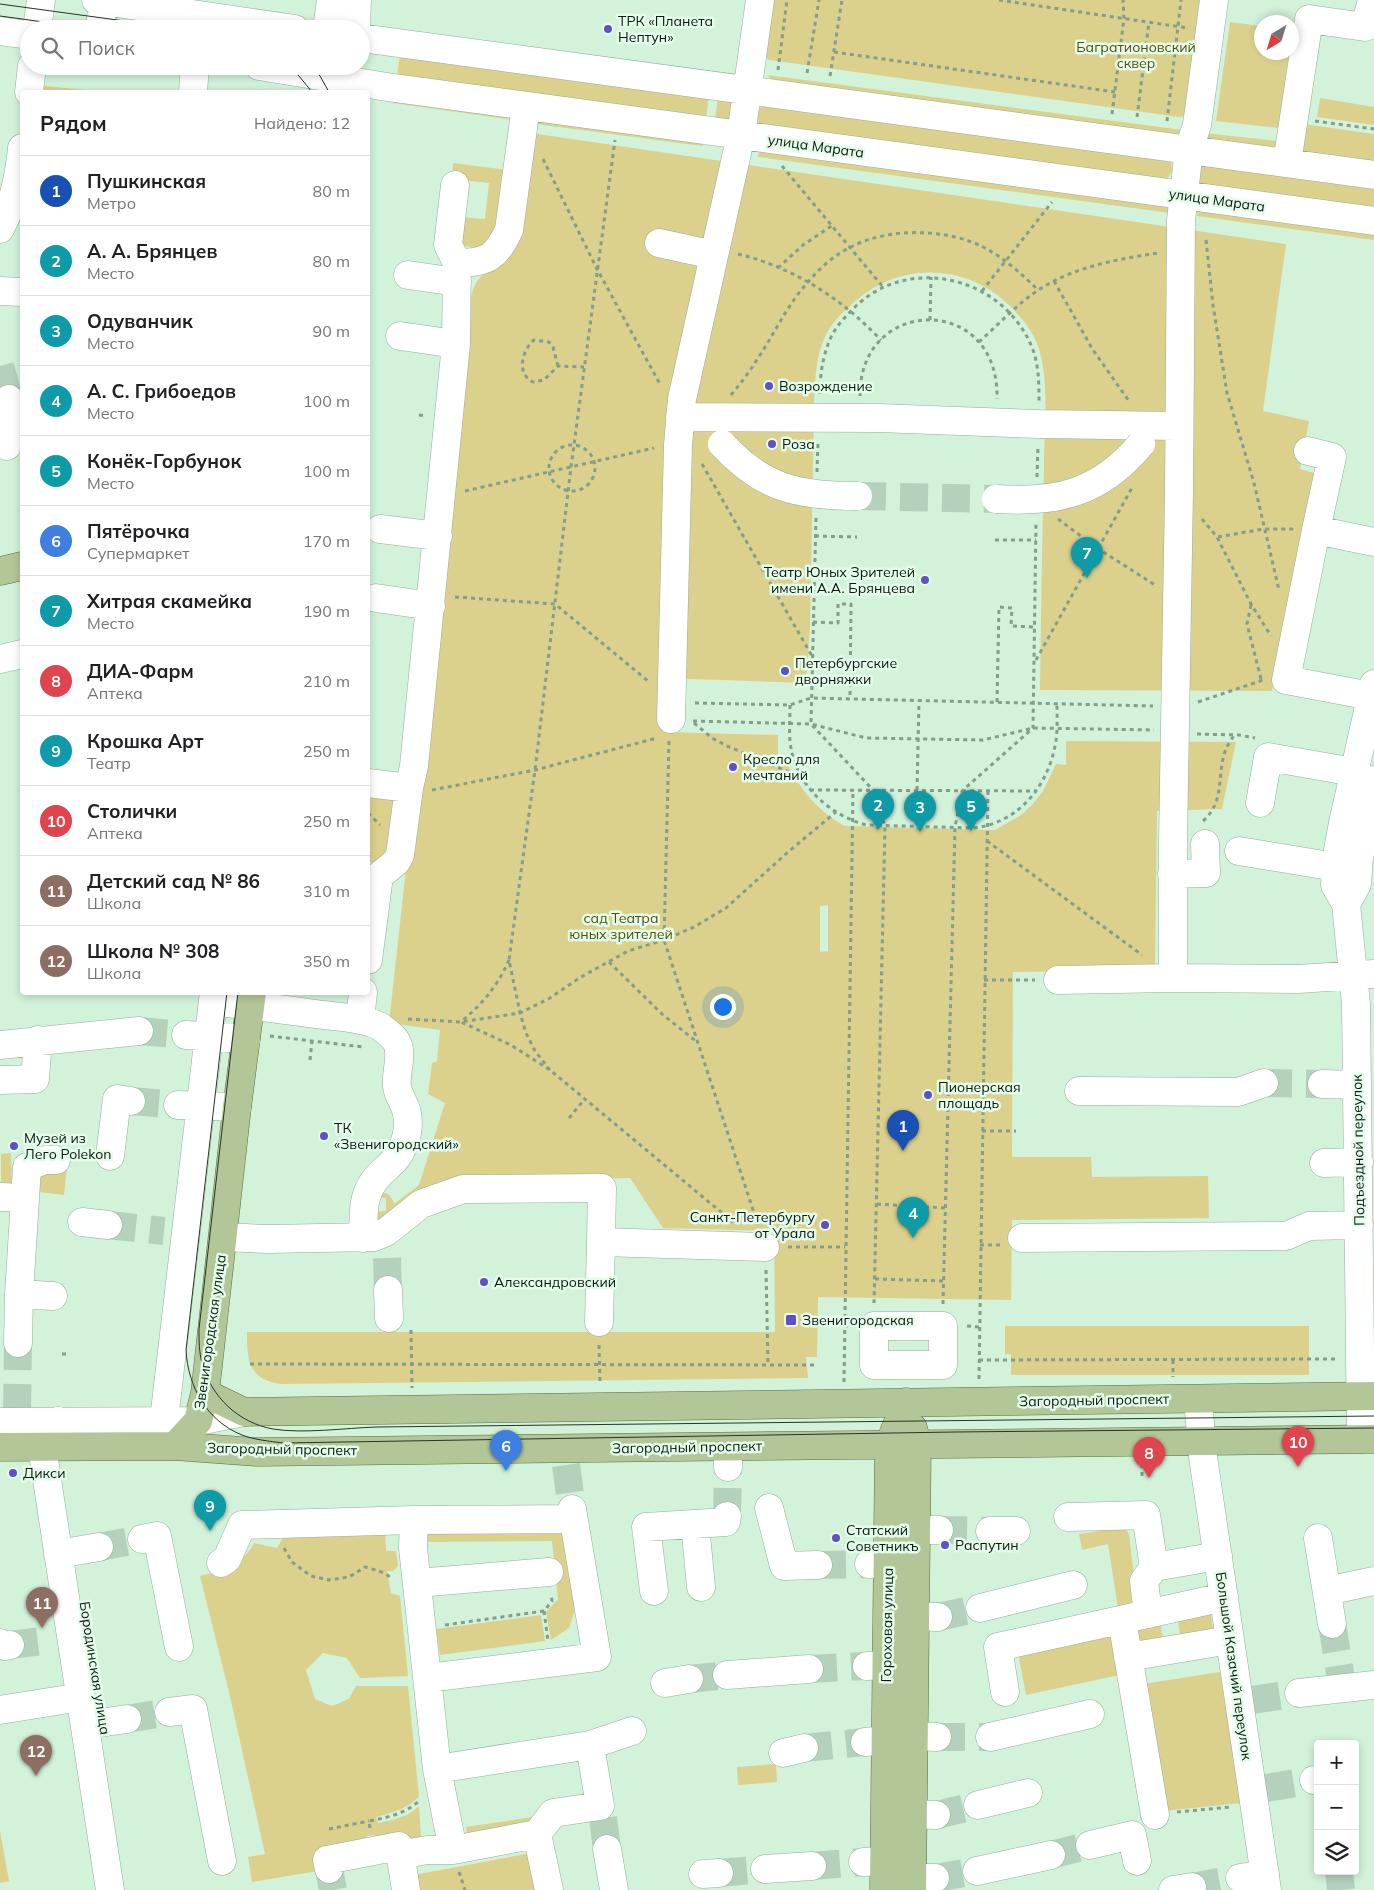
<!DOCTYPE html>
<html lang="ru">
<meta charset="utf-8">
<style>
body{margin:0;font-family:Mulish,sans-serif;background:#f2f2f2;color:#202124}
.controls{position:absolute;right:15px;bottom:15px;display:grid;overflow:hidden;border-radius:5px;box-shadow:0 2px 8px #0003}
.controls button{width:45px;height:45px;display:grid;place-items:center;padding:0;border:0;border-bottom:1px solid #e0e0e0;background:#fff;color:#202124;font:25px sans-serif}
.compass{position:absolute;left:1254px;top:15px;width:45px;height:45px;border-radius:50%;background:#fff;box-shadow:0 2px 8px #0003;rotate:218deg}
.you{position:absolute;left:722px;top:1006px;width:18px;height:18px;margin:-12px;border:4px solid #fff;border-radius:50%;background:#1a73e8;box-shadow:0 0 0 8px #1a73e833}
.badge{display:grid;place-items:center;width:32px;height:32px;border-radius:50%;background:#5e50c8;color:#fff;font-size:16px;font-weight:700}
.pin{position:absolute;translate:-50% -41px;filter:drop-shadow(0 1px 2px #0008)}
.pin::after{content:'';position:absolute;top:26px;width:18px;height:15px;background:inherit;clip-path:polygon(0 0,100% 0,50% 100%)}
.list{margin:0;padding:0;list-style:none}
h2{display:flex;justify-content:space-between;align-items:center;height:65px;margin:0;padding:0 20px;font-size:21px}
h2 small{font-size:16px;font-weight:400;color:#757577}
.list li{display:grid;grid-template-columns:32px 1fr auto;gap:15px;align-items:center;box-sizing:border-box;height:70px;padding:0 20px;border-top:1px solid #e0e0e0}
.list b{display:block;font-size:19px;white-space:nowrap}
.list p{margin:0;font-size:16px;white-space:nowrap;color:#757577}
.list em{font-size:16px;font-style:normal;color:#757577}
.icon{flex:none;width:28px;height:28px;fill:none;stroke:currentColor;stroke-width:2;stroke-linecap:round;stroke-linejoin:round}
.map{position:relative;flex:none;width:1374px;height:1890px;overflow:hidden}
.search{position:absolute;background:#fff;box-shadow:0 2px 8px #0003;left:20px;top:20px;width:350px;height:55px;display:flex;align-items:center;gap:12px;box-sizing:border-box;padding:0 18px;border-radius:28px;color:#757577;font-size:19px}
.panel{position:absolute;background:#fff;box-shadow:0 2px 8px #0003;left:20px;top:90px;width:350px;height:905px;border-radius:5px}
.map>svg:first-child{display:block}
.green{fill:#dbd18d;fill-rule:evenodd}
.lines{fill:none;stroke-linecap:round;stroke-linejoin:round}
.minor-tunnel{stroke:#b4d1bc;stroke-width:28;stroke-dasharray:28 14;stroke-linecap:butt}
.minor-casing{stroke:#91af99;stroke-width:29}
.major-casing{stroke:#58703a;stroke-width:29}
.path{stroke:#859d8b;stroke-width:3;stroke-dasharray:4 4;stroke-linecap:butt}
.minor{stroke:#fff;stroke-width:28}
.major{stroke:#b3c697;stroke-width:28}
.tram{stroke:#27342a;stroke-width:1}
.minor-bridge-casing{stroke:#91af99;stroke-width:29;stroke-linecap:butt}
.minor-bridge{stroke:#fff;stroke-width:28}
.poi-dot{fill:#5e50c8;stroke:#e4fdea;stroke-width:2}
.labels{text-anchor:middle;stroke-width:5;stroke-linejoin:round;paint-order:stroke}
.poi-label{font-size:14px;fill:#0c170f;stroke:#e4fdea;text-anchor:start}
.park-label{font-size:14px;fill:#564d0a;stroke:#e4fdea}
.street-label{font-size:14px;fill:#0c170f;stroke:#e4fdea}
</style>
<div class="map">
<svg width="1374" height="1890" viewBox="0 0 1374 1890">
<rect width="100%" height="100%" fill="#d2f2da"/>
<!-- green -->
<path class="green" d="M770 0H1201L1186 112 1184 116 1179 117 769 60 762 54Z
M1230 22 1261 26 1262 52 1289 53 1278 128 1216 121Z
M400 53 709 95 706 119 397 78Z
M767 75 1183 130 1182 139 776 84Z
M44 86 105 92H43Z
M718 96 733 103 731 117 727 120H715Z
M394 98 513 115V120L393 103Z
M1320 98 1374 107V125L1317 117Z
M763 105 1171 161 1172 171 1167 179 760 124C755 117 757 110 763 105Z
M537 118 703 140 702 146 536 124Z
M1304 124 1374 134V165L1301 152Z
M531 133 1286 244 1263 411 1309 421 1300 469 1314 473 1272 691 1040 690C1041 616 1042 541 1044 467 1044 431 1050 380 1038 346 1033 331 1021 317 1010 306 963 260 893 262 848 308 840 315 833 322 828 331 815 354 815 382 814 408L810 627 806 683 664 678 663 732 778 735V757L785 758C796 785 819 813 845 826L995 830 1021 815 1032 805 1043 791 1056 764 1066 765V741L1236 742 1222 809 1157 811 1155 970 1013 972 1012 1157H1091L1092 1177 1208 1176 1209 1218 1012 1220 1011 1300 818 1297 817 1357H806L808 1378 280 1384C248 1379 247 1360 247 1332H775L774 1231 663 1228 630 1178 463 1181 377 1222 374 1212 386 1211V1198H374L378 1192C389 1193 391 1195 394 1204L419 1185 445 1103 428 1094 432 1063 437 1061 440 1030 389 1023 414 797H420L424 786 470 302C474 284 477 277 493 268ZM828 905V951L820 952V906Z
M1205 133 1277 141 1274 152 1204 142Z
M759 148 1172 203 1170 213 758 157Z
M453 163 508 170 499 227 489 244 476 248 457 244 460 217 485 219 489 183 452 179Z
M1201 165 1374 186V210L1200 185 1196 181 1197 169Z
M1198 208 1374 231V240L1197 216Z
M368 794 402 798 397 850 380 863 368 862Z
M11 1153 12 1187H1V1154Z
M67 1168 64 1195 38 1192 40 1175Z
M1005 1326H1309V1375H1011V1354H1005Z
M385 1527 386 1551H396L398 1566 393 1571H387L391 1593 400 1596 408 1676 360 1678 347 1658 323 1653 306 1670 315 1699 332 1706 349 1699 356 1686H408L419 1797C404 1810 394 1812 376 1817L378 1823C393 1820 408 1817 419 1806L421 1838 375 1846 374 1835 367 1836 368 1847 324 1870 252 1882 248 1857 265 1854 230 1696 200 1576C222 1571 243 1565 254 1543L277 1548 286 1533Z
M557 1528 567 1539 576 1607 569 1628 551 1640 546 1612 558 1599 552 1541 427 1542V1530Z
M1120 1528H1125L1129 1534 1137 1604 1118 1608 1108 1544 1082 1550 1079 1534Z
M1210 1611 1214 1633 1181 1639 1177 1617Z
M541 1615 545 1641 440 1655 436 1629Z
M1160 1622 1163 1638 1139 1643 1136 1627Z
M1115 1631 1124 1674 1026 1695 1018 1653Z
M1220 1672 1241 1803 1163 1811 1143 1684Z
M776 1764 777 1782 738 1785 737 1767Z
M533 1817 535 1825 467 1835 466 1827Z
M0 1831 9 1881 0 1883Z
M531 1853 538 1890H417L414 1875Z"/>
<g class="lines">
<!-- minor-tunnel -->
<path class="minor-tunnel" d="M0 366 9 399
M858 496 996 499
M139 1031 186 1035
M1264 1083 1322 1084
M131 1101 178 1105
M108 1225 164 1231
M387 1258 388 1290
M17 1412 18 1343
M566 1465 572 1509
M727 1516 728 1467
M939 1530 990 1531
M99 1547 142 1539
M818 1565 869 1564
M938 1617 980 1608
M1332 1624 1341 1679
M10 1645 50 1640
M809 1669 867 1666
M689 1679 727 1675
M1252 1700 1299 1693
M127 1719 169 1712
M937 1737H990
M804 1748 865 1742
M1266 1788 1314 1780
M936 1815 978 1805
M603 1818 607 1849
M1051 1855 1090 1845
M812 1866 863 1862
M329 1869 333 1890
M1339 1871 1341 1890
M719 1873 765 1869
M935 1878 977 1871
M1192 1887 1240 1878"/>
<defs>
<path id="minor" d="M96 0 295 29
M37 29 41 0
M100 29 103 0
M327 29 331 0
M356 29 357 0
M0 31 29 35
M361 38 1374 175
M259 66 387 87 1374 221
M29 92 32 66
M193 92 195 66
M1287 163 1309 19 1365 27 1372 0
M455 185 448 245 457 263
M0 229C14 202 19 178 22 148
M659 243 714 255
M408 275 457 282
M0 291 22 292
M400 336 456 344
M680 417 878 418 1039 424 1178 426
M7 446 9 399
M1308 451 1332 457 1316 530
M380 529 438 536
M376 598 431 606
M0 659 22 654
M1371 696 1286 680 1316 530 1374 542
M671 719 678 445 682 399 741 135 760 0
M368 783 409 788
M1260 803 1268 757 1354 772
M1239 851 1336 867
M1172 874 1206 873 1205 844
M1346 904 1357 884 1359 858 1374 780
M368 960 379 876 396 862 400 855 409 788 414 766 456 344 457 263C488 263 496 257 509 230L526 106
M1173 978V841L1179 492 1181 220 1189 149 1197 125 1214 0
M1058 980 1173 978 1298 979 1374 974
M213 1002C250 1005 286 1010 323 1015 341 1017 362 1018 379 1026 385 1030 392 1035 396 1041 404 1054 395 1072 397 1086 398 1095 402 1099 405 1107 410 1119 408 1137 402 1148 398 1159 388 1166 380 1174 361 1193 364 1212 363 1238
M360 1020 363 992
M186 1035 246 1039
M0 1045 139 1031
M0 1080 35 1079 38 1040
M1322 1084 1357 1085
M1079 1091 1238 1092 1264 1083
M178 1105 237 1107
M110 1156 117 1099 131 1101
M1324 1163 1359 1162
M0 1197 25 1198
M82 1222 108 1225
M223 1237 267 1239 374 1237 386 1232 421 1204 463 1189 602 1188 601 1242
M1022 1238 1286 1236 1309 1226 1359 1225
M388 1290 389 1318
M19 1294 53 1296
M599 1322 601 1242 765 1247
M874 1326H943V1365H874Z
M18 1343 19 1294 27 1167 45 1160H56
M1198 1399 1203 1457 1267 1890
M58 1421 42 1447 110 1890
M0 1422 198 1421 244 1412
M1361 1439 1356 1004 1346 904 1335 885 1338 850 1343 823 1374 684
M175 1446 164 1420 214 992
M728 1467V1447
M769 1508 784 1566 818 1565
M1068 1517 1146 1515 1154 1567 1144 1581 1148 1614
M414 1520 413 1548 437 1769 453 1850
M695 1524 701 1587
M916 1530H939
M990 1531H1016
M1318 1538 1332 1624
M142 1539 157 1536 179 1647
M58 1554 99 1547
M221 1563 227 1559 242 1525 414 1520 572 1519
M869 1564 888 1563
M1154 1567 1218 1556
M417 1583 549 1572
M654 1591 646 1527 726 1522 727 1516
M1327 1591 1374 1581
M980 1608 1073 1585
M915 1616 938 1617
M1122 1620 1155 1815
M0 1643 5 1646 10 1645
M1128 1657 1230 1640
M867 1666 887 1665
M727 1675 809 1669
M428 1678 597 1657 572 1509
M665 1683 689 1679
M1005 1692 998 1647 1224 1597
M1299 1693 1374 1685
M0 1710 81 1697
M169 1712 193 1709 222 1861
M85 1725 127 1719
M914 1736 937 1737
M990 1737 1090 1714
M865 1742 886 1740
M590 1745 632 1731
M783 1753 804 1748
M437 1769 590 1745 600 1806 553 1813 537 1834
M1314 1780H1318
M978 1805 1028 1793
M913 1814 936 1815
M1090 1845 1132 1835 1137 1861
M607 1849 614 1890
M400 1855 427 1850H453L537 1834 549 1890
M863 1862 884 1861
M329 1869 327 1860 399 1846 406 1890
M765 1869 812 1866
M977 1871 1051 1855
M703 1874 719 1873
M912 1878H935
M1240 1878 1265 1874
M1173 1890 1192 1887"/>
<path id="major" d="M0 571 22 566
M205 1393 244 1412 1374 1396
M175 1446 198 1421 205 1393 237 1107 252 992
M0 1447 175 1446 257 1452 1374 1439
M884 1890 889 1445 906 1402
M912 1890 917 1444 913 1428"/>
</defs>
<!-- minor casing -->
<use href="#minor" class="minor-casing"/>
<!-- major casing -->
<use href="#major" class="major-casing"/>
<!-- path -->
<path class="path" d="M999 0 1188 28
M834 52 1115 92
M778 70 787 0
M807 73 819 0
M830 76 842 0
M1112 114 1124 18 1123 0
M1137 117 1149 22
M1167 121 1181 0
M1315 121 1374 129
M543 159 597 269 661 386
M782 166 883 287
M1206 240 1213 305 1227 393 1254 483 1279 590
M738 254C777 263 819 285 850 311 861 320 871 330 881 340
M778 268 803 245 833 225
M1054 281 1093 350 1129 401
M982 291 1052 202
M930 320 931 277
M979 342C998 325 1016 305 1037 291 1072 267 1118 259 1158 253
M558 366 553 347 549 342 534 340C522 350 516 374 533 382L544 380 558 366 584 367
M820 394C820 373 823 354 832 335 838 324 847 315 856 306 911 254 1002 278 1031 345 1039 363 1039 383 1039 402
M731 395C740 384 749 373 756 361 774 335 787 305 808 282 820 268 833 256 849 248 886 227 948 228 985 248 1005 259 1022 274 1038 290
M860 396C859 295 1000 293 997 399
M419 415 427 416
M549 468a23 23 0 1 1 46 0a23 23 0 1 1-46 0Z
M702 464 812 656
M817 472 818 440
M1037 477 1038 445
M465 491 654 448
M816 518 811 724 873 790 885 826 874 1303
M1058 519 1097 548 1155 585
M1202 519 1217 537 1251 604 1271 636
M815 536 857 537
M1218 537 1263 529H1293
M995 540H1036
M455 597 555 604 648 681
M1251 605 1247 624 1261 679
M813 622 838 623V604H851L850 699
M1036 660 1133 486
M997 702 999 607 1012 608 1011 626 1035 627
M1198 702 1263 680
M695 703 790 705 811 698 1153 706
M790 705C790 717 789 729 790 741 794 783 827 814 866 825L974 828C1017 823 1047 788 1055 746 1058 733 1057 718 1057 704
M693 721 811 724 866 738 983 740 1033 728 1154 730
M694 723 712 738 727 746 801 777
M1197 734 1239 735 1255 738
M669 741 664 940 758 1225
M432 790 535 770 657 738
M810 790 1037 791
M917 790 919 701
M368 813 380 825
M1203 821C1226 801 1216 774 1226 749 1228 744 1232 739 1234 735
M987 841 1142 955
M509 960C497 987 483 1003 461 1022L511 1045 550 1070 733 1222
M609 962 662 1014 697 1042
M984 980H1035
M408 1019 461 1022 520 1013 550 998 581 977 628 951 664 940 694 927 726 908 788 852 836 812
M270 1036 363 1047
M310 1060 312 1041
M550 1070 535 1051 526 1033 520 1013 509 960 535 770 571 467 615 140
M569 1118 584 1100
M982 1131H1016
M877 1204 946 1208
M980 1245H1001
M788 1247H845
M766 1270 768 1364
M875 1279 944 1281
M943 1304 955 827 962 791 1033 728 1036 523
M844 1326H851
M967 1326 979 1327
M411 1330 412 1388
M599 1345 600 1384
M62 1354H70
M979 1360 1337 1359
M1173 1360V1377
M250 1364 818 1365
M979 1379 988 791
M844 1382 853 790
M1142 1464V1479
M216 1509V1515
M284 1548 292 1562 311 1576 329 1580 349 1577 365 1567C375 1570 387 1572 392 1580
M544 1611 548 1641
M445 1625 544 1611 552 1601 551 1594
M1177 1812 1231 1807
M370 1828 369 1821C389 1817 405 1814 420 1800
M329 1829 369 1821
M459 1872 465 1890"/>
<!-- minor -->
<use href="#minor" class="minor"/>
<!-- major -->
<use href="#major" class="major"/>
<!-- tram -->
<path class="tram" d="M0 4 183 29
M0 16 94 29
M288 66 299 76 312 92
M311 66 320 76 329 92
M227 992 186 1350C188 1387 207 1421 242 1435 255 1440 269 1441 283 1443L954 1432 1374 1428
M238 992 199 1329C199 1341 199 1352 202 1363 211 1397 239 1423 273 1429 303 1434 346 1428 376 1427L1374 1416"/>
<defs>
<path id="minor-bridge" d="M722 444C763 489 799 496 858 496
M996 499C1058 503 1100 493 1141 444"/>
</defs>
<!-- minor-bridge casing -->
<use href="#minor-bridge" class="minor-bridge-casing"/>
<!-- minor-bridge -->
<use href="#minor-bridge" class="minor-bridge"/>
</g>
<!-- markers -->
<g class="poi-dot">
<circle cx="608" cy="29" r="5"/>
<circle cx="769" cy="386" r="5"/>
<circle cx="772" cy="444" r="5"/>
<circle cx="925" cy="580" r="5"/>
<circle cx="785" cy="671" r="5"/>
<circle cx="733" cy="767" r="5"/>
<circle cx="928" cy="1095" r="5"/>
<circle cx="324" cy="1136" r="5"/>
<circle cx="14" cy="1146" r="5"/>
<circle cx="825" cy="1225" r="5"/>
<circle cx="484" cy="1282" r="5"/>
<rect x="785" y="1314" width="12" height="12" rx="2.5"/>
<circle cx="13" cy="1473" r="5"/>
<circle cx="836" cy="1538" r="5"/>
<circle cx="945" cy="1545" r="5"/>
</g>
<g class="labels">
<!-- poi labels -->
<g class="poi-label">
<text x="618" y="26">ТРК «Планета<tspan x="618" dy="16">Нептун»</tspan></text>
<text x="779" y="391">Возрождение</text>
<text x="782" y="449">Роза</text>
<text x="915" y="577" text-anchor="end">Театр Юных Зрителей<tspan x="915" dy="16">имени А.А. Брянцева</tspan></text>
<text x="795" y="668">Петербургские<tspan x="795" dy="16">дворняжки</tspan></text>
<text x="743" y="764">Кресло для<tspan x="743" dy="16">мечтаний</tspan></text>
<text x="938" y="1092">Пионерская<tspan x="938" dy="16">площадь</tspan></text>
<text x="334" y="1133">ТК<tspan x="334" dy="16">«Звенигородский»</tspan></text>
<text x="24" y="1143">Музей из<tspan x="24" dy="16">Лего Polekon</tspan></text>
<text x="815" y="1222" text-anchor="end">Санкт-Петербургу<tspan x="815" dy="16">от Урала</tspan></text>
<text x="494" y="1287">Александровский</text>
<text x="802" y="1325">Звенигородская</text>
<text x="23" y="1478">Дикси</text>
<text x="846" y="1535">Статский<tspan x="846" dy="16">Советникъ</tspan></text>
<text x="955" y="1550">Распутин</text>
</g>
<!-- park labels -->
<g class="park-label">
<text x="1136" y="52">Багратионовский<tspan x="1136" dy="16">сквер</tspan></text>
<text x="621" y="923">сад Театра<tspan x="621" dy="16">юных зрителей</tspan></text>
</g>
<!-- street labels -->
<g class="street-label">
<text transform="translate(816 146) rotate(8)" y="5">улица Марата</text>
<text transform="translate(1217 200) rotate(8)" y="5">улица Марата</text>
<text transform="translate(1358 1150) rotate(-91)" y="5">Подъездной переулок</text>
<text transform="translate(210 1332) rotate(-82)" y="5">Звенигородская улица</text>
<text transform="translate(1094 1400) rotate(-1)" y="5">Загородный проспект</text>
<text transform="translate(687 1447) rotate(-1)" y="5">Загородный проспект</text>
<text transform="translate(282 1449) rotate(1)" y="5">Загородный проспект</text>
<text transform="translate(887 1625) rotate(-89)" y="5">Гороховая улица</text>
<text transform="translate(1234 1666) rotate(82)" y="5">Большой Казачий переулок</text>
<text transform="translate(95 1668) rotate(81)" y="5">Бородинская улица</text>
</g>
</g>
</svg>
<div class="controls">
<button>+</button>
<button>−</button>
<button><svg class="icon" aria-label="layers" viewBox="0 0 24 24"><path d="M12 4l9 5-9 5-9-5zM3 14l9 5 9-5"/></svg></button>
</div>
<svg class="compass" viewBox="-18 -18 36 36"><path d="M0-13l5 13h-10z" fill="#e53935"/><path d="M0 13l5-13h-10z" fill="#757577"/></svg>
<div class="you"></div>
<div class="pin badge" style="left:903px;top:1151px;background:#1a4fb4">1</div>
<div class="pin badge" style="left:878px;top:830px;background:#0f9aa8">2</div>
<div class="pin badge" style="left:920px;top:832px;background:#0f9aa8">3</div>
<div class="pin badge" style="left:913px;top:1238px;background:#0f9aa8">4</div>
<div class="pin badge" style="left:971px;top:831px;background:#0f9aa8">5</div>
<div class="pin badge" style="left:506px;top:1471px;background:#3f7fe0">6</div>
<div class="pin badge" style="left:1087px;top:578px;background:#0f9aa8">7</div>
<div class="pin badge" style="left:1149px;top:1478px;background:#e0444e">8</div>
<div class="pin badge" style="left:210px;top:1531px;background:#0f9aa8">9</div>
<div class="pin badge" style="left:1298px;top:1467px;background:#e0444e">10</div>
<div class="pin badge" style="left:42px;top:1628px;background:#8d6e63">11</div>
<div class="pin badge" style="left:36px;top:1776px;background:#8d6e63">12</div>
<div class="search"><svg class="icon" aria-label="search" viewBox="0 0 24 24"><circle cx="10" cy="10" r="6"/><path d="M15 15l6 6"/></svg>Поиск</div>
<section class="panel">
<h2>Рядом<small>Найдено: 12</small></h2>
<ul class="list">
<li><span class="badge" style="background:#1a4fb4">1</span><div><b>Пушкинская</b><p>Метро</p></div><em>80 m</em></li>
<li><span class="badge" style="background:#0f9aa8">2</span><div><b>А. А. Брянцев</b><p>Место</p></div><em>80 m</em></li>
<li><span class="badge" style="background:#0f9aa8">3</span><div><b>Одуванчик</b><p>Место</p></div><em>90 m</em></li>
<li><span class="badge" style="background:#0f9aa8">4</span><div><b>А. С. Грибоедов</b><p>Место</p></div><em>100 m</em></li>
<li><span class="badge" style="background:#0f9aa8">5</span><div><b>Конёк-Горбунок</b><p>Место</p></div><em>100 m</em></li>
<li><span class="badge" style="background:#3f7fe0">6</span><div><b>Пятёрочка</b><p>Супермаркет</p></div><em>170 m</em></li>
<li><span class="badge" style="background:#0f9aa8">7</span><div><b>Хитрая скамейка</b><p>Место</p></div><em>190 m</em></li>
<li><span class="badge" style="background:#e0444e">8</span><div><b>ДИА-Фарм</b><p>Аптека</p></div><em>210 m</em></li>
<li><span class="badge" style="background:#0f9aa8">9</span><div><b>Крошка Арт</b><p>Театр</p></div><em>250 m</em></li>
<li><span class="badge" style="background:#e0444e">10</span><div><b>Столички</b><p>Аптека</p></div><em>250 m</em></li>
<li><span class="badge" style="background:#8d6e63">11</span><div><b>Детский сад № 86</b><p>Школа</p></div><em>310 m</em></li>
<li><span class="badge" style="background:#8d6e63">12</span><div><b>Школа № 308</b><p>Школа</p></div><em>350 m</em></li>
</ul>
</section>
</div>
